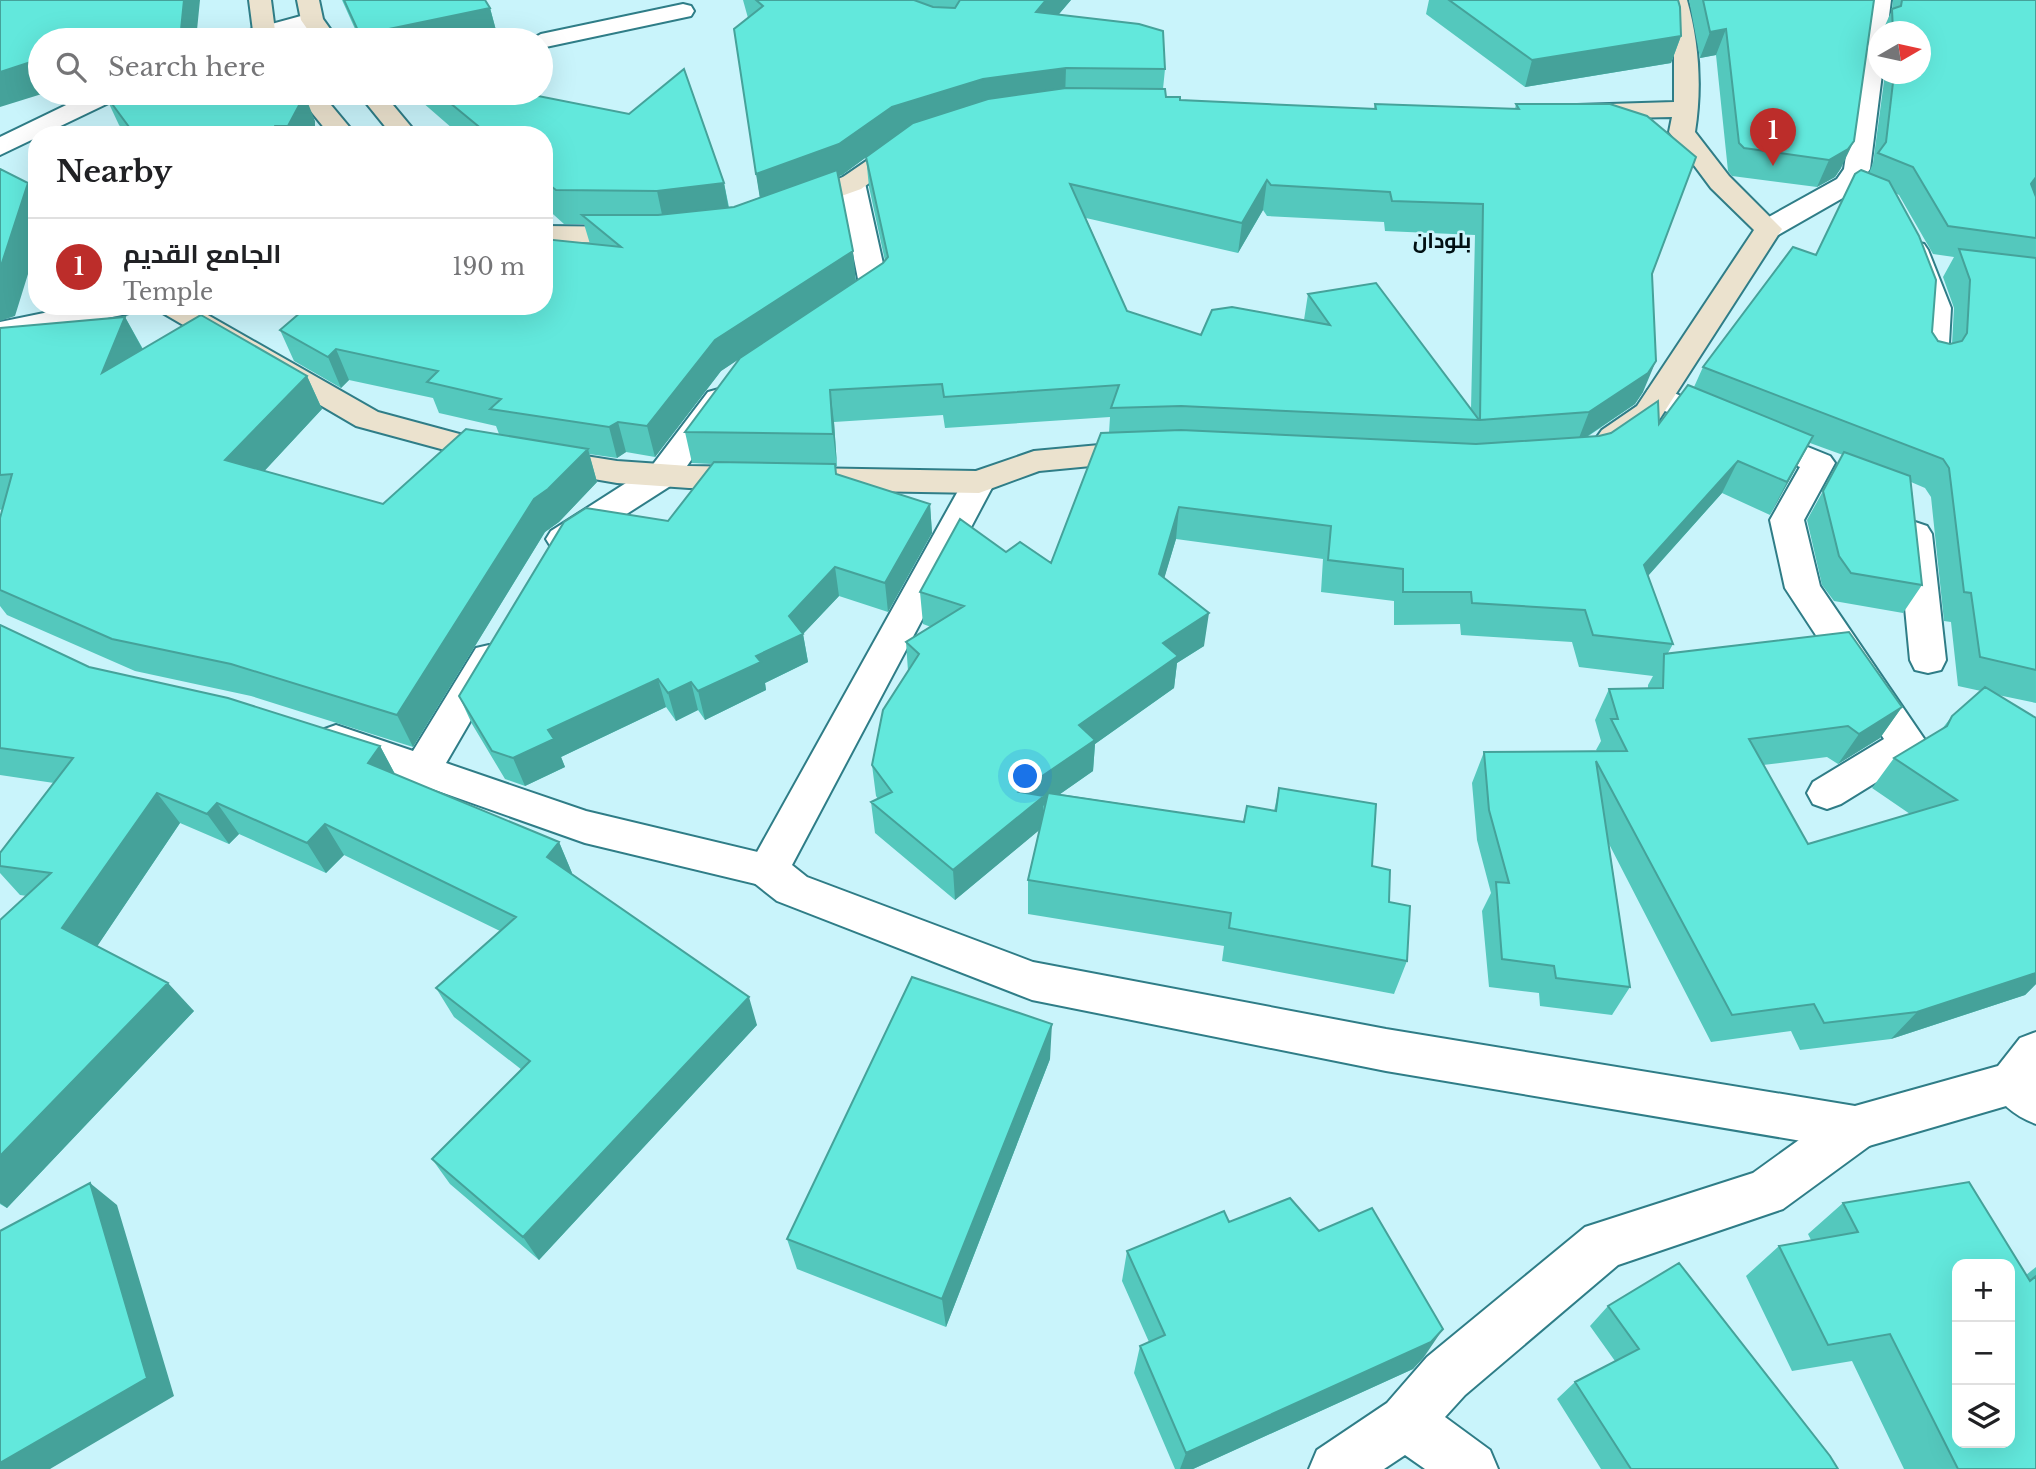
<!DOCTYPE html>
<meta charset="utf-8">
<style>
body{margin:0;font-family:"Libre Baskerville",Cairo,serif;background:#f6f6f6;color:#202124}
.controls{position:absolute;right:21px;bottom:21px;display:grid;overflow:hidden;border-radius:14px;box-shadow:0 7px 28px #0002}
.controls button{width:63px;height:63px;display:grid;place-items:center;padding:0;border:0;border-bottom:2px solid #e0e0e0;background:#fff;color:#202124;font:35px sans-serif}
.compass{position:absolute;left:1868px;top:21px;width:63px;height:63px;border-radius:50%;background:#fff;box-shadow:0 7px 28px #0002;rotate:81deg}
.you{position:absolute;left:1026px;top:777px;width:24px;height:24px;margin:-18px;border:5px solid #fff;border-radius:50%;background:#1a73e8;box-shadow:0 0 0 10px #1a73e833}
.badge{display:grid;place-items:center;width:46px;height:46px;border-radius:50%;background:#bc2d2a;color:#fff;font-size:23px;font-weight:700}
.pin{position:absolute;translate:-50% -58px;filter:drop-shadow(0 2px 4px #0008)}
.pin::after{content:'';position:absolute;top:37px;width:24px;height:21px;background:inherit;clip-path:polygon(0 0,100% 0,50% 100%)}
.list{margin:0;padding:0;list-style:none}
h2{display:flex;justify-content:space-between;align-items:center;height:91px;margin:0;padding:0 28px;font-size:30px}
h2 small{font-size:23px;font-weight:400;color:#757577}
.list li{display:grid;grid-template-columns:46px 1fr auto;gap:21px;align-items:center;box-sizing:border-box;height:98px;padding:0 28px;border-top:2px solid #e0e0e0}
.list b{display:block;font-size:26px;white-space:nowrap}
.list p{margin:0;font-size:23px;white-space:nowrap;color:#757577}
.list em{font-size:23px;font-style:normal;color:#757577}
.icon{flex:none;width:38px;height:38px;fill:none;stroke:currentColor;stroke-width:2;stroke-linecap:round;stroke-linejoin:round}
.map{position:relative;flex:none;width:2036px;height:1469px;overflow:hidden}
.search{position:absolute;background:#fff;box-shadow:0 7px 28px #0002;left:28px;top:28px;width:525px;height:77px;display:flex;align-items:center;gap:18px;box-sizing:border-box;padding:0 24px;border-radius:38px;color:#757577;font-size:26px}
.panel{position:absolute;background:#fff;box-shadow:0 7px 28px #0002;left:28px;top:126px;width:525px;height:189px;border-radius:28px}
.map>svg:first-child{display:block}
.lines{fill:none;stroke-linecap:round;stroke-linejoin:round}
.minor-casing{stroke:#2f7d87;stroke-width:4}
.tertiary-casing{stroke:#2f7d87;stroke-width:4}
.secondary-casing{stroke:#2f7d87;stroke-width:4}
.minor{fill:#fff;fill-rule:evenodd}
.tertiary{fill:#fff;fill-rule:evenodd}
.secondary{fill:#ebe2ce;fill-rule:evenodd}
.wall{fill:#54c8bd;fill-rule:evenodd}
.shaded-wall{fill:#45a29a}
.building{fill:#62e8dc;stroke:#45a29a;stroke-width:2;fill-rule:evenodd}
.labels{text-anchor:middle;stroke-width:5;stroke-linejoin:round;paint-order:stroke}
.far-quarter-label{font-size:21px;font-weight:bold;fill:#000f12;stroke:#c9f4fb}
</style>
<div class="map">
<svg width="2036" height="1469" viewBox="0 0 2036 1469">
<rect width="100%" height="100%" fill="#c9f4fb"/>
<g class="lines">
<defs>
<path id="minor" d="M1869 0H1891L1887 32H1878V74H1882L1870 169 1855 191 1778 235H1758L1754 229 1758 223 1837 179 1844 169Z
M683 4 691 6 694 11 691 16 541 48V40H530L541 34Z
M312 13 320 15 323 20 320 25 264 40H228L231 35Z
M91 93H122L119 98 0 155V137Z
M852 175 861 177 865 183 888 286C877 302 856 319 836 314L832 308 859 284 839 183 843 177Z
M1914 242 1924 244 1928 250 1951 308 1948 361 1944 367 1933 370 1922 367 1918 361 1923 308 1900 250 1904 244Z
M78 306H136L132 312 122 315 0 340V322Z
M1659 387 1830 456 1835 463 1804 520 1820 586 1927 743 1922 754 1841 804 1827 809 1813 804 1807 793 1813 782 1884 739 1785 588 1770 520 1800 467 1648 404 1644 397 1648 390Z
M719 389 730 392 734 399 675 483 575 547 563 551 551 547 546 539 551 531 651 467 708 392Z
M1915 522 1927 526 1932 534 1946 660 1941 670 1928 673 1915 670 1910 660 1898 534 1903 526Z
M489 645 502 648 507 658 446 763 586 811 783 858 789 870 783 882 768 887 585 843 322 750 317 740 322 730 336 725 413 751 476 648Z
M2013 1062 2036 1073V1124C2015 1116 1999 1104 1990 1083L1997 1068Z
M1855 1106 1872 1112 1879 1128 1872 1144 1783 1209 1618 1265 1465 1395 1445 1417 1490 1450 1498 1469H1425L1405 1455 1384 1469H1309L1317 1450 1387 1403 1427 1357 1585 1227 1753 1173 1838 1112Z"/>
<path id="tertiary" d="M979 471 991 474 995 482 792 865 807 877 1033 962 1386 1029 1855 1106 1998 1066 2020 1038 2036 1032V1089L2029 1098 2013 1104 1855 1150 1386 1071 1032 1000 777 901 753 882 747 870 963 482 967 474Z"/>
<path id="secondary" d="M249 0H271L275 31 281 40H259L253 31Z
M297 0H319L323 19 338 40H315L301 20Z
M1665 0H1687C1699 42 1702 88 1695 132L1729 176 1782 229 1659 420 1624 444 1613 447 1602 444 1597 437 1602 430 1637 406 1754 230 1711 188 1673 137 1669 132 1672 117 1577 119 1568 117 1565 112 1568 107 1577 105 1674 102V33Z
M296 93H321L356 135H330Z
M358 93H383L418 135H392Z
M909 135 918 138 922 143 918 148 861 189 791 214 782 212 778 206 782 200 843 177 900 138Z
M544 226 640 227 650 229 654 235 650 241 640 243 544 242Z
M157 306H192L378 412 478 439 617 461 689 466 976 471 1034 451 1143 441 1154 444 1159 451 1154 458 1143 461 1039 471 979 493 689 488 617 483 478 459 356 426 161 312Z"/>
</defs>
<!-- minor casing -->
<use href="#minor" class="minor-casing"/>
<!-- tertiary casing -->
<use href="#tertiary" class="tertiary-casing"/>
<!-- secondary casing -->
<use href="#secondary" class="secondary-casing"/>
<!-- minor -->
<use href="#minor" class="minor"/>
<!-- tertiary -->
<use href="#tertiary" class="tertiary"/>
<!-- secondary -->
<use href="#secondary" class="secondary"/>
</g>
<!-- wall -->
<path class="wall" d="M342 0H485L490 8 497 34 468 40H360Z
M743 0H1071L1059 14 1165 69 1163 89 1166 97 1180 100 1374 109 1375 104 1515 109 1516 104 1652 274 1643 392 1635 404 1587 437 1599 436 1659 424 1694 387 1703 367 1816 255 1869 173 1873 163 1885 74H1883H1921V32H1882L1892 10 1893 0H2036V703L1998 695 2036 718V984L2025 995 1891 1039 1800 1050 1791 1031 1711 1042 1609 844 1630 987 1612 1015 1540 1006 1539 993 1489 987 1482 911 1491 893 1477 840 1472 783 1484 752 1597 751 1596 750 1601 741 1595 720 1609 689H1648V685L1653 676 1579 667 1572 642 1461 635 1460 624 1394 625V601L1321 592 1323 559 1176 539 1164 578 1204 646 1177 663 1174 688 1095 744 1093 771 1060 794 1243 822 1247 806 1274 811 1279 788 1372 866 1389 902 1407 961 1394 994 1222 961 1224 946 1028 914V880L1040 829 955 900 875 833 871 802 878 799 876 796 872 765 908 671 906 642 931 627 923 624 920 592 1006 552 1051 563 1109 433 1110 417 945 428 943 415 834 422 837 466H835L836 474 930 504 932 533 888 612 839 596 803 634 808 662 765 683 766 690 705 720 698 710 676 721 666 707 561 757 565 767 525 786 505 779 472 724 459 696 668 521 712 464 692 463 685 432 740 358 721 371 655 457 626 452 617 458 589 454 597 482 559 522 545 532 413 747 251 696 135 671 7 615 0 606V518L2 509 0 510V328L125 317 143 349 307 376 322 409 264 471 383 504 499 434 496 426 439 413 433 398 349 380 341 388 294 361 280 330 590 244 584 224H564L544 206V135H460L422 102 419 93H523L724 183 729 207H734L760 197 734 29 748 18ZM866 157 869 187 885 261 856 281 838 176 842 175ZM1895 193 1899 195 1933 254 1954 257 1943 277 1954 308 1952 344 1938 341 1932 332ZM1263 210 1267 216 1384 222 1385 231 1475 235 1471 409 1308 294 1304 320 1201 335 1127 311 1086 218 1238 253ZM1810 443 1843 455 1807 520 1822 585 1834 601 1903 613 1922 585 1911 482 1925 488 1931 497 1944 621 1951 622 1958 686 1981 691 1952 716 1942 729 1894 758 1872 788 1910 814 1808 844 1763 765 1827 757 1838 764 1880 738 1902 707 1668 653 1673 644 1648 576 1722 493 1770 515Z
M1429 0H1678L1681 36 1671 63 1525 87 1426 14Z
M1689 0H1874L1841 168 1835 177 1817 187 1732 176 1728 171 1716 55 1700 58Z
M104 93 315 121V126L311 135H127L119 125Z
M0 625 89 667 380 746 395 774 559 842 572 873 571 874 757 1025 539 1260 450 1184 432 1159 522 1070 454 1017 436 988 500 931 344 855 326 873 239 834 229 844 180 823 97 946 194 1011 7 1208 0 1204V920L27 896 20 895 0 873V853L54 783 0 775Z
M1050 1059 946 1327 797 1269 787 1239Z
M1843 1203 2026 1275 2036 1267V1469H1904L1852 1361 1792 1371 1746 1276 1779 1246 1811 1240 1808 1234Z
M1229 1222 1424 1357 1413 1369 1193 1469H1175L1134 1373 1140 1346 1149 1342 1122 1281 1127 1251Z
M1608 1306 1838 1469H1601L1557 1399 1575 1382 1615 1361 1590 1326Z"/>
<!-- shaded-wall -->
<path class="shaded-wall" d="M184 0H200L196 40H180Z
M1046 0H1071L1036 41V12Z
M490 8 497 34 468 40H362L360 35Z
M1726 29 1716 55 1700 58 1710 32Z
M1681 36 1671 63 1525 87 1532 60Z
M40 59V93H45L0 107V72Z
M1066 68 1065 98 894 137 842 175 761 205 756 174 892 107 983 79Z
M304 93 315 121V126L311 135H292L288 126Z
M275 126 278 135H270Z
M1854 141 1841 168 1835 177 1817 187 1829 160Z
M2036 177V197L2021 202Z
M1267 180 1263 210 1238 253 1242 223Z
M28 183 37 198V245L15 316 0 321V269Z
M724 183 730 216 664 224 657 191Z
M853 251 856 282 721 371 655 457 647 426 715 340Z
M125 317 143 350 102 373Z
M336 349 349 380 341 388 328 357Z
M1656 361 1643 392 1635 404 1577 443 1589 412Z
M307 376 322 409 243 494 225 460Z
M830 390 834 422 837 466 833 434Z
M618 422 626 452 617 458 609 427Z
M1813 436 1796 468 1770 515 1787 482Z
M588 449 597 482 559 522 545 532 413 747 397 715 534 499Z
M1738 461 1722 493 1629 597 1644 565Z
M930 504 932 533 888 612 885 583Z
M1179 507 1176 539 1156 606 1159 574Z
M835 567 839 596 803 634 808 662 765 683 766 690 705 720 698 691 756 656 789 616Z
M1209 613 1204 646 1177 663 1174 688 1095 744 1093 771 1043 806V827L955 900 953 870 1019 792 1079 725 1163 643Z
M658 679 666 707 561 757 565 767 525 786 513 758 548 730Z
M691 682 698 710 676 721 668 693Z
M1902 707 1880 738 1838 764 1859 734Z
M380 746 397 778 368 763Z
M157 793 180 823 90 957 62 928Z
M217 803 239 834 229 844 207 814Z
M325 824 344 855 326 873 307 843Z
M559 842 572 873 560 887 547 857Z
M2036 973V984L2025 995 1891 1039 1917 1012Z
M168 983 194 1011 7 1208 0 1203V1156Z
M749 997 757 1025 539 1260 523 1237Z
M1052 1024 1050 1059 946 1327 942 1299Z
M90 1183 117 1205 174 1396 50 1469H0V1463Z
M1443 1329 1424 1357 1413 1369 1193 1469H1180L1186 1453Z"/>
<!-- building -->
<path class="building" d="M0 0H184L180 40H40V59L0 72Z
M344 0H485L490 8 360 35Z
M756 0H914L933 7 955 8 960 0H1046L1036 12 1139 24 1163 31 1165 69 1066 68 983 79 892 107 839 144 756 174 734 29 763 6Z
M1449 0H1678L1680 7 1681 36 1532 60Z
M1703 0H1874L1854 141 1848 149 1829 160 1744 148 1739 143 1726 29 1710 32Z
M1902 0H2036V177L2031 184 2036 197V238L1948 226 1913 167 1878 153 1886 142 1894 74H1921V32H1893L1892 9 1901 6Z
M220 34 248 39 249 40H201Z
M684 69 724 183 657 191 556 190 544 181V135H489L438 93H523L629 114Z
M1066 88 1165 89 1166 97H1180V100L1376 109 1375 104 1519 109 1516 104H1610L1647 116 1696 157 1652 274 1656 361 1648 373 1589 412 1480 420 1483 204 1392 201 1390 192 1271 185 1267 180 1242 223 1070 184 1127 311 1201 335 1212 310 1232 307 1330 325 1308 294 1376 283 1479 420 1181 406 1111 408 1119 385 944 397 942 384 830 390 833 434 685 432 740 358 883 263 888 257 866 157 913 123 988 99Z
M104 93H304V96L288 126H275L270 135H135Z
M0 169 28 183 0 269Z
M837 170 853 251 715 340 647 426 618 422 609 427 490 409 501 399 427 382 438 371 336 349 328 357 280 330 308 306H544V239L621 247 582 215H658L734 207Z
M1861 170 1889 181 1919 236 1936 280 1932 332 1938 341 1950 344 1962 341 1967 333 1970 280 1959 249 2036 258V670L1980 657 1971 593 1964 592 1949 468 1943 459 1703 367 1793 247 1816 255 1855 174Z
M201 315 307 376 225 460 383 504 466 429 588 449 548 489 534 499 397 715 231 664 112 639 0 590V518L12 474 0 475V328L125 317 102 373Z
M1688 385 1813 436 1787 482 1738 461 1644 565 1673 644 1593 635 1585 610 1472 603 1471 592H1403V569L1328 560 1331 526 1179 507 1159 574 1209 613 1163 643 1178 656 1079 725 1095 740 1019 792 1044 796 953 870 871 802 892 792 872 765 883 710 919 654 906 642 964 606 920 592 960 519 1006 552 1020 542 1051 563 1101 433 1181 430 1476 444 1599 436 1611 433 1658 401 1659 424Z
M1844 452 1910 476 1922 585 1851 573 1839 556 1823 491Z
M714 462 835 464 836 474 930 504 885 583 835 567 789 616 803 634 756 656 761 662 698 691 691 682 668 693 658 679 548 730 554 739 513 758 492 751 459 696 564 522 586 508 668 521Z
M0 625 89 667 228 698 380 746 368 763 559 842 547 857 749 997 523 1237 432 1159 530 1061 436 988 516 917 325 824 307 843 217 803 207 814 157 793 62 928 168 983 0 1156V920L51 873 0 866V853L73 758 0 748Z
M1849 632 1902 707 1859 734 1848 726 1749 739 1808 844 1957 800 1894 758 1947 726 1952 716 1985 687 2036 718V973L1917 1012 1824 1023 1814 1004 1732 1015 1596 761 1630 987 1556 978 1554 966 1502 959 1496 882 1509 883 1489 810 1484 752 1627 751 1611 719H1618L1609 689 1663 688 1664 654Z
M1279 788 1376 804 1372 866 1390 870 1389 902 1410 906 1407 961 1229 928 1231 913 1028 880 1048 793 1244 822 1247 806 1276 811Z
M912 977 1052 1024 942 1299 787 1239Z
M1969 1182 2030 1281 2036 1276V1469H1958L1890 1334 1828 1345 1779 1246 1858 1232 1843 1203ZM1957 1264H2010V1443H1957Z
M90 1183 147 1378 0 1463V1231Z
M1290 1198 1319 1231 1372 1208 1443 1329 1431 1342 1186 1453 1140 1346 1165 1335 1127 1251 1224 1211 1229 1222Z
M1679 1263 1830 1456 1838 1469H1631L1575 1382 1639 1349 1608 1306Z"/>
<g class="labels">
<!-- far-quarter labels -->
<g class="far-quarter-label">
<text x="1442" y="248">بلودان</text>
</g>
</g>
</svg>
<div class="controls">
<button>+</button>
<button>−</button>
<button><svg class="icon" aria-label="layers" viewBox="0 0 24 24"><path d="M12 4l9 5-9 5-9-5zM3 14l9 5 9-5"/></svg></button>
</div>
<svg class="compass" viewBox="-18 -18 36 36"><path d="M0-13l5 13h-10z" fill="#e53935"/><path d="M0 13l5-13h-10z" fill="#757577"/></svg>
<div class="you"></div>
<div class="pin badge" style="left:1773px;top:166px">1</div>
<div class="search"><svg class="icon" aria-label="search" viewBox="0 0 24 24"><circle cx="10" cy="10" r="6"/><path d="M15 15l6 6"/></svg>Search here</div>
<section class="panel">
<h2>Nearby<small></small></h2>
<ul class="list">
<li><span class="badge">1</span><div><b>الجامع القديم</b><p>Temple</p></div><em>190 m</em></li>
</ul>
</section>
</div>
